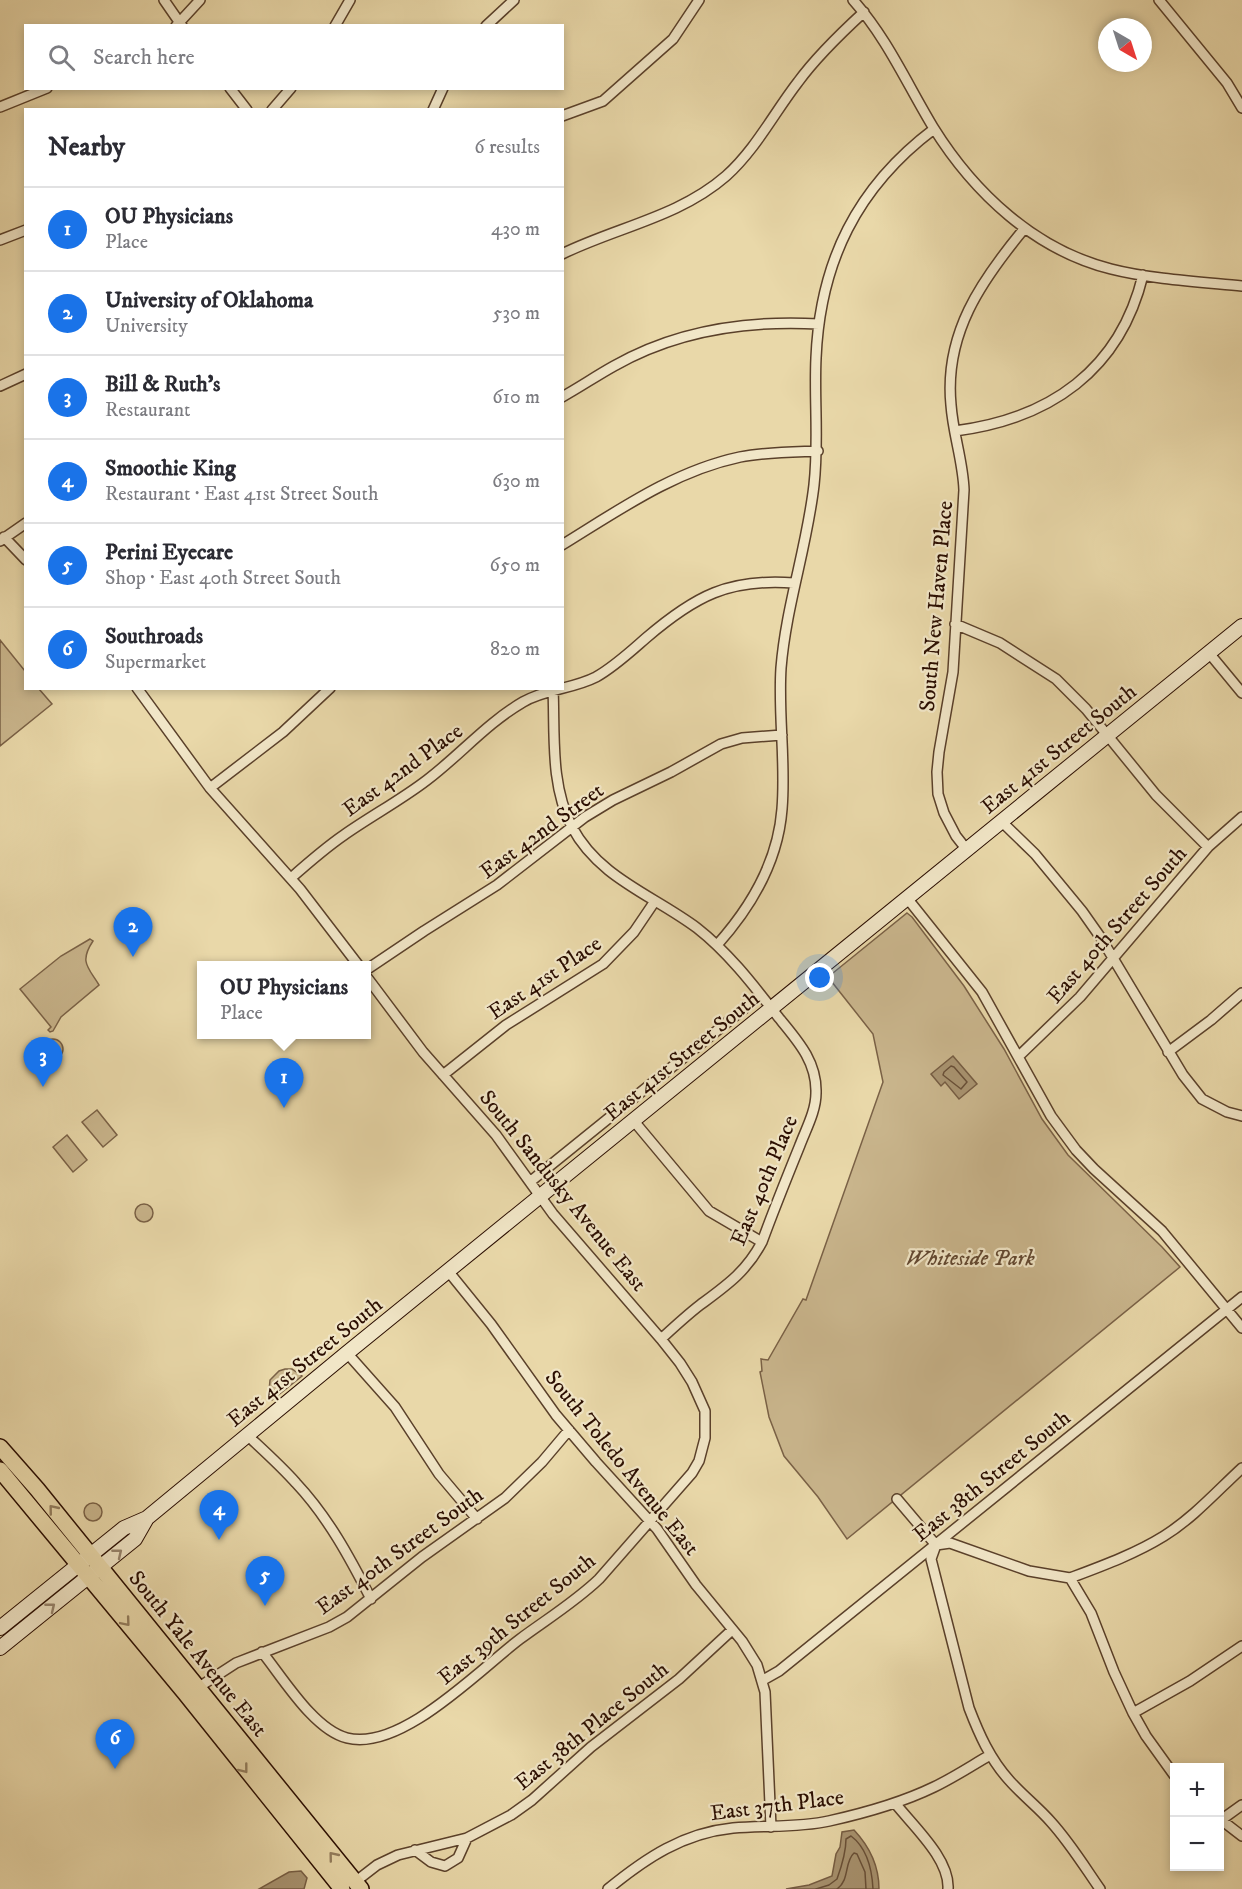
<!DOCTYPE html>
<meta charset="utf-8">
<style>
body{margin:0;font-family:"IM FELL DW Pica",serif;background:#f2f2f3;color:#2b2b33}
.controls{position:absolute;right:18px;bottom:18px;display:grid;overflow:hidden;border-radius:0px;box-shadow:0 3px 9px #0003}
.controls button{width:54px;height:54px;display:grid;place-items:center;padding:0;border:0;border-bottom:2px solid #e1e1e2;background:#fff;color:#2b2b33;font:30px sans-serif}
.compass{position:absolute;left:1098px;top:18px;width:54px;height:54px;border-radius:50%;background:#fff;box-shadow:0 3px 9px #0003;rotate:141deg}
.you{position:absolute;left:820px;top:978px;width:21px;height:21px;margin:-15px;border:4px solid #fff;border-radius:50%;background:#1a73e8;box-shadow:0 0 0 9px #1a73e833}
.badge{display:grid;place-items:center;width:39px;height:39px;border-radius:50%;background:#1a73e8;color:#fff;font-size:20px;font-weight:700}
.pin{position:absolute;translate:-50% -50px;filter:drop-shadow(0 2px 3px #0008)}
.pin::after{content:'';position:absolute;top:32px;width:21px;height:18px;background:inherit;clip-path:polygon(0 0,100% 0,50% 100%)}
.popup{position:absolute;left:197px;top:961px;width:174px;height:78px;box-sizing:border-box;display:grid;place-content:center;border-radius:0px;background:#fff;filter:drop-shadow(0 2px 4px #0005);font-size:20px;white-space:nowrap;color:#7c7c81}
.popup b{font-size:22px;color:#2b2b33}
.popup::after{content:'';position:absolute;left:50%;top:100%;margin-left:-12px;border:12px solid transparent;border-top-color:#fff}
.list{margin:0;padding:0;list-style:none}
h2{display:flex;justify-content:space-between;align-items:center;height:78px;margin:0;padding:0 24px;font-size:26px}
h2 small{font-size:20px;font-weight:400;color:#7c7c81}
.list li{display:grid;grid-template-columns:39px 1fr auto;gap:18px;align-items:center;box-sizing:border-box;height:84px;padding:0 24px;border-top:2px solid #e1e1e2}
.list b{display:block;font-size:22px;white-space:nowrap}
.list p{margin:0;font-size:20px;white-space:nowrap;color:#7c7c81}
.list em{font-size:20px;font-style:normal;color:#7c7c81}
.icon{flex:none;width:33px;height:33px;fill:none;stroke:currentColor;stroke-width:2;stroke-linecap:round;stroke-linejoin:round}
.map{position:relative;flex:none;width:1242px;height:1889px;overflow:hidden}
.search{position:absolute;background:#fff;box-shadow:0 3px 9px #0003;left:24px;top:24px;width:540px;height:66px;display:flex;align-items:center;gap:15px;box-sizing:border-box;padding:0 21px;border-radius:0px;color:#7c7c81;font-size:22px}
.panel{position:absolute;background:#fff;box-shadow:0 3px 9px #0003;left:24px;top:108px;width:540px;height:582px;border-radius:0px}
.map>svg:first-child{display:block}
.green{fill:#c9b58c;stroke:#7a6146;stroke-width:1.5}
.water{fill:#a89370;stroke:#765d43;stroke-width:1.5}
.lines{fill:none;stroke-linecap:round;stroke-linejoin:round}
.shore{stroke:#695038;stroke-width:1.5}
.minor-casing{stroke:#5a402a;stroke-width:12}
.secondary-casing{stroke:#2a0d00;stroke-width:16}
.primary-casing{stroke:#2a0d00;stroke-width:18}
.minor{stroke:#f1e6c7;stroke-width:9}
.secondary{stroke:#f1e6c7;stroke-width:14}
.primary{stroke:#e9d8a9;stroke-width:15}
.oneway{stroke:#937d5d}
.oneway2{stroke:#97846d}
.labels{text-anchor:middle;stroke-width:4.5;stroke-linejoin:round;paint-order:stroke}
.street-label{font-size:22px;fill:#2a0d00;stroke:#f1e6c7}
.park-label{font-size:22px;font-style:italic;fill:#624831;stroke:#f1e6c7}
</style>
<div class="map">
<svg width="1242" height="1889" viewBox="0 0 1242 1889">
<rect width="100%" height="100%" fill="#e9d8a9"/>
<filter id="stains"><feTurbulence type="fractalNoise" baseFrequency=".00333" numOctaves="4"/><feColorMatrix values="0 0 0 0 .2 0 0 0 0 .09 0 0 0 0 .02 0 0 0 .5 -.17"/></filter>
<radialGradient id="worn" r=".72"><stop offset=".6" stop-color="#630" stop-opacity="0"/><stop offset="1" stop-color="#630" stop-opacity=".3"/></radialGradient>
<!-- green -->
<path class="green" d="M0 640 25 671 26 688 39 689 52 704 0 746Z
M907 913 912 917 964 986 1004 1049 1042 1119 1068 1155 1162 1247 1180 1267 847 1539 818 1497 784 1456 769 1417 760 1372 762 1371 761 1359 768 1360 803 1299 806 1300 883 1082 873 1034 828 977Z
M90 939 93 941C79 962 88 967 99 985L61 1017 53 1031 50 1032 48 1030 51 1027 20 989 61 956Z
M43 1049a10 10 0 1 1 20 0a10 10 0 1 1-20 0Z
M97 1110 117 1135 103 1147 82 1122Z
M67 1135 87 1160 73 1172 53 1147Z
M135 1213a9 9 0 1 1 18 0a9 9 0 1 1-18 0Z
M285 1369H292L302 1376 272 1400 269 1392 270 1380 279 1371Z
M84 1512a9 9 0 1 1 18 0a9 9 0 1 1-18 0Z"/>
<!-- water -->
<path class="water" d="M953 1056 977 1084 959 1099 945 1082 941 1086 931 1074Z
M854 1830C870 1847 879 1865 879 1889H786L809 1885 832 1876 836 1854 840 1847 842 1832Z
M301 1871 307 1878 304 1889H259L289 1872Z"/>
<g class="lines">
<!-- shore -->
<path class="shore" d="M951 1066 954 1067 967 1082 961 1089 943 1075 944 1072Z
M816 1889 829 1885 837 1879C841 1868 846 1850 846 1839L851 1836C867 1848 872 1869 873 1889
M837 1889C850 1880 844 1862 854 1853L857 1854 865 1872 866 1889"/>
<defs>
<path id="minor" d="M164 0 182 26
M853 0C887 38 907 84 933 127 974 193 1035 250 1111 269 1150 279 1201 282 1242 286
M1159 0 1227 83 1242 108
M176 26 200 0
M335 26 350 0
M486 26 514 0
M230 88 247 110
M0 107 47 88
M272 110 291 88
M433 110 443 88
M562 116 603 101 673 39 699 0
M0 240 26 230
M562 254C617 227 679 217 726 176 756 149 774 113 798 82 817 56 840 34 864 12
M0 386 26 374
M562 397C580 387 596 376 614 366 677 330 747 320 819 324
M955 431C1050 419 1120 370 1143 275
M4 537 26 560
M0 541 26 523
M562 545C619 510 674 471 740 457 765 452 792 452 818 451
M955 624 1000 643 1056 679 1086 709 1156 795 1208 847
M1209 653 1242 693
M137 688 210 788 300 889 359 966
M553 688C555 734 550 785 572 827 599 878 653 895 697 928 729 953 754 986 779 1018 798 1041 817 1062 816 1093 816 1111 806 1129 800 1145 787 1177 774 1209 762 1242 746 1272 727 1285 700 1305 687 1315 674 1327 661 1339
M210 788 283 732 330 688
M1001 821 1035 854 1082 911 1101 938 1183 1075 1202 1099 1227 1112 1242 1116
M967 850 956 836 944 813 938 794 937 772 939 752 953 672 964 490C963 461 953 434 951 405 944 334 981 281 1024 229
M291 878C308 863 325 848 344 835 371 816 401 800 427 780 460 755 487 723 523 702 545 689 573 689 596 677 614 667 630 652 646 638 695 596 729 578 794 583
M907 898 982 992 1051 1116 1076 1150 1094 1169 1162 1231 1242 1328
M717 945C752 906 778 862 782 809 786 762 778 715 781 668 786 606 807 547 814 485 819 441 814 401 816 358 820 262 857 187 934 129
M366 970 424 931 497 885 585 817 613 800 671 772 721 744 742 738 782 735
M1168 1052 1211 1020 1242 993
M1019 1056 1080 997 1208 847 1242 817
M443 1075 506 1025 603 964 634 932 655 901
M633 1120 709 1211 762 1242
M531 1181 761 995
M448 1271 491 1324 556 1415 596 1462 657 1529 696 1585 742 1641 757 1665 765 1692 771 1827
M347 1353 395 1407 439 1474 477 1519
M247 1435C263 1450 281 1466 296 1483 328 1517 350 1558 371 1599
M897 1499 936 1545
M936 1545 931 1559 969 1708C979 1734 990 1759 1009 1780 1022 1795 1038 1807 1051 1822 1070 1843 1084 1866 1100 1889
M936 1545 950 1543 1029 1571 1070 1578 1091 1613 1114 1672 1133 1713 1146 1736 1174 1775
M1070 1578C1102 1566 1135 1554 1164 1536 1193 1518 1217 1491 1242 1468
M262 1652C283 1678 314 1730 347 1738 401 1752 480 1669 520 1639 547 1619 575 1602 599 1579L692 1473 699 1461 705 1438V1411L692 1382 680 1363 661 1339 553 1214 496 1135 423 1052 366 976
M763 1680 779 1671 1242 1297
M199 1687 236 1663 329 1627 347 1617 422 1557 505 1498 542 1462 569 1430
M1133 1713 1190 1681 1242 1646
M895 1803C913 1826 950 1859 948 1889
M1220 1819 1242 1836
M1221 1820 1242 1805
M415 1850 431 1862 445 1866 458 1858 467 1838
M355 1882 377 1865 398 1855 467 1838 511 1815 532 1800 591 1747 679 1679 732 1630
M608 1889C646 1858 683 1833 733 1828 765 1825 798 1828 829 1821 865 1813 901 1803 934 1787 953 1778 971 1766 990 1755"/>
<path id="secondary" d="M0 1628 124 1528 147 1518 347 1353 1242 626
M0 1648 135 1539 147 1518"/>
<path id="primary" d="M0 1447 37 1489 361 1889
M0 1470 185 1693 342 1889"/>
</defs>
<!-- minor casing -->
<use href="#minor" class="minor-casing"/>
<!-- secondary casing -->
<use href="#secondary" class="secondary-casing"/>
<!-- primary casing -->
<use href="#primary" class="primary-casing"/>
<!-- minor -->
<use href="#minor" class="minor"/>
<!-- secondary -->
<use href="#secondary" class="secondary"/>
<!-- primary -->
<use href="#primary" class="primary"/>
</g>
<!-- one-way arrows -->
<defs><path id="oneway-chevron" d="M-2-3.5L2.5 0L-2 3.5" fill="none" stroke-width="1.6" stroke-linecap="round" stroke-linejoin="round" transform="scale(1.5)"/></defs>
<g class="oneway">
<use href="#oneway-chevron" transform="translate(53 1509) rotate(-129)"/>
<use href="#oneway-chevron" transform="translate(126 1622) rotate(50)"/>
<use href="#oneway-chevron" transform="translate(244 1769) rotate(52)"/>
<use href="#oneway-chevron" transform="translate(333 1856) rotate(-129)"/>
</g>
<g class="oneway2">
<use href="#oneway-chevron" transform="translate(118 1553) rotate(-39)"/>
<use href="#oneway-chevron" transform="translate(51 1607) rotate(-39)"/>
</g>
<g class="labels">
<!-- street labels -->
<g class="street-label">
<text transform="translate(935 606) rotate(-85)" y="8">South New Haven Place</text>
<text transform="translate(1058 748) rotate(-39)" y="8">East 41st Street South</text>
<text transform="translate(402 769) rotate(-36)" y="8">East 42nd Place</text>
<text transform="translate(541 830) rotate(-36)" y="8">East 42nd Street</text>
<text transform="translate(1116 924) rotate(-49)" y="8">East 40th Street South</text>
<text transform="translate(544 977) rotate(-34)" y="8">East 41st Place</text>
<text transform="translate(681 1055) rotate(-39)" y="8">East 41st Street South</text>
<text transform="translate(763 1180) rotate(-67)" y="8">East 40th Place</text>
<text transform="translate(564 1190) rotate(51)" y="8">South Sandusky Avenue East</text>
<text transform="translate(304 1361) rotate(-39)" y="8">East 41st Street South</text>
<text transform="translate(623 1462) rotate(51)" y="8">South Toledo Avenue East</text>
<text transform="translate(991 1475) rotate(-39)" y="8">East 38th Street South</text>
<text transform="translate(399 1550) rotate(-36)" y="8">East 40th Street South</text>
<text transform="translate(516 1618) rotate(-39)" y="8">East 39th Street South</text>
<text transform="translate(199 1653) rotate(51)" y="8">South Yale Avenue East</text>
<text transform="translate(591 1725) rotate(-39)" y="8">East 38th Place South</text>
<text transform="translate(777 1804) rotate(-7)" y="8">East 37th Place</text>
</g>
<!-- park labels -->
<g class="park-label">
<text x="970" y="1265">Whiteside Park</text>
</g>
</g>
<rect width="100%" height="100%" filter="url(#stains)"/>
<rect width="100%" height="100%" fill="url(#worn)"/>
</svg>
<div class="controls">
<button>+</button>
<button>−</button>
</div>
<svg class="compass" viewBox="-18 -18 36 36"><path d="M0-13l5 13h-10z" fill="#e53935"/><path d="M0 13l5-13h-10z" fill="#7c7c81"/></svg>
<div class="you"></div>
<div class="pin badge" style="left:284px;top:1108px">1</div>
<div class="popup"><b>OU Physicians</b>Place</div>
<div class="pin badge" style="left:133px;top:957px">2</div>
<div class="pin badge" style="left:43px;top:1087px">3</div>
<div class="pin badge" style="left:219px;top:1540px">4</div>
<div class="pin badge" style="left:265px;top:1606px">5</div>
<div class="pin badge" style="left:115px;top:1769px">6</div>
<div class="search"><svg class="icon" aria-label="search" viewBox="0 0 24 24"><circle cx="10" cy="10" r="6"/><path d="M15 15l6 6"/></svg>Search here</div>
<section class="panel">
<h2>Nearby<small>6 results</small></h2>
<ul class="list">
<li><span class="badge">1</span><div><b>OU Physicians</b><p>Place</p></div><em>430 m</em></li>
<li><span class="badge">2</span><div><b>University of Oklahoma</b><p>University</p></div><em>530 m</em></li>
<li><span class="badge">3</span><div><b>Bill &amp; Ruth's</b><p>Restaurant</p></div><em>610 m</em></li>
<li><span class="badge">4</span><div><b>Smoothie King</b><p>Restaurant · East 41st Street South</p></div><em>630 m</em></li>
<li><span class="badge">5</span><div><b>Perini Eyecare</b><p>Shop · East 40th Street South</p></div><em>650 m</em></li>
<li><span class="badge">6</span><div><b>Southroads</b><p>Supermarket</p></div><em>820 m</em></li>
</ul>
</section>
</div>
